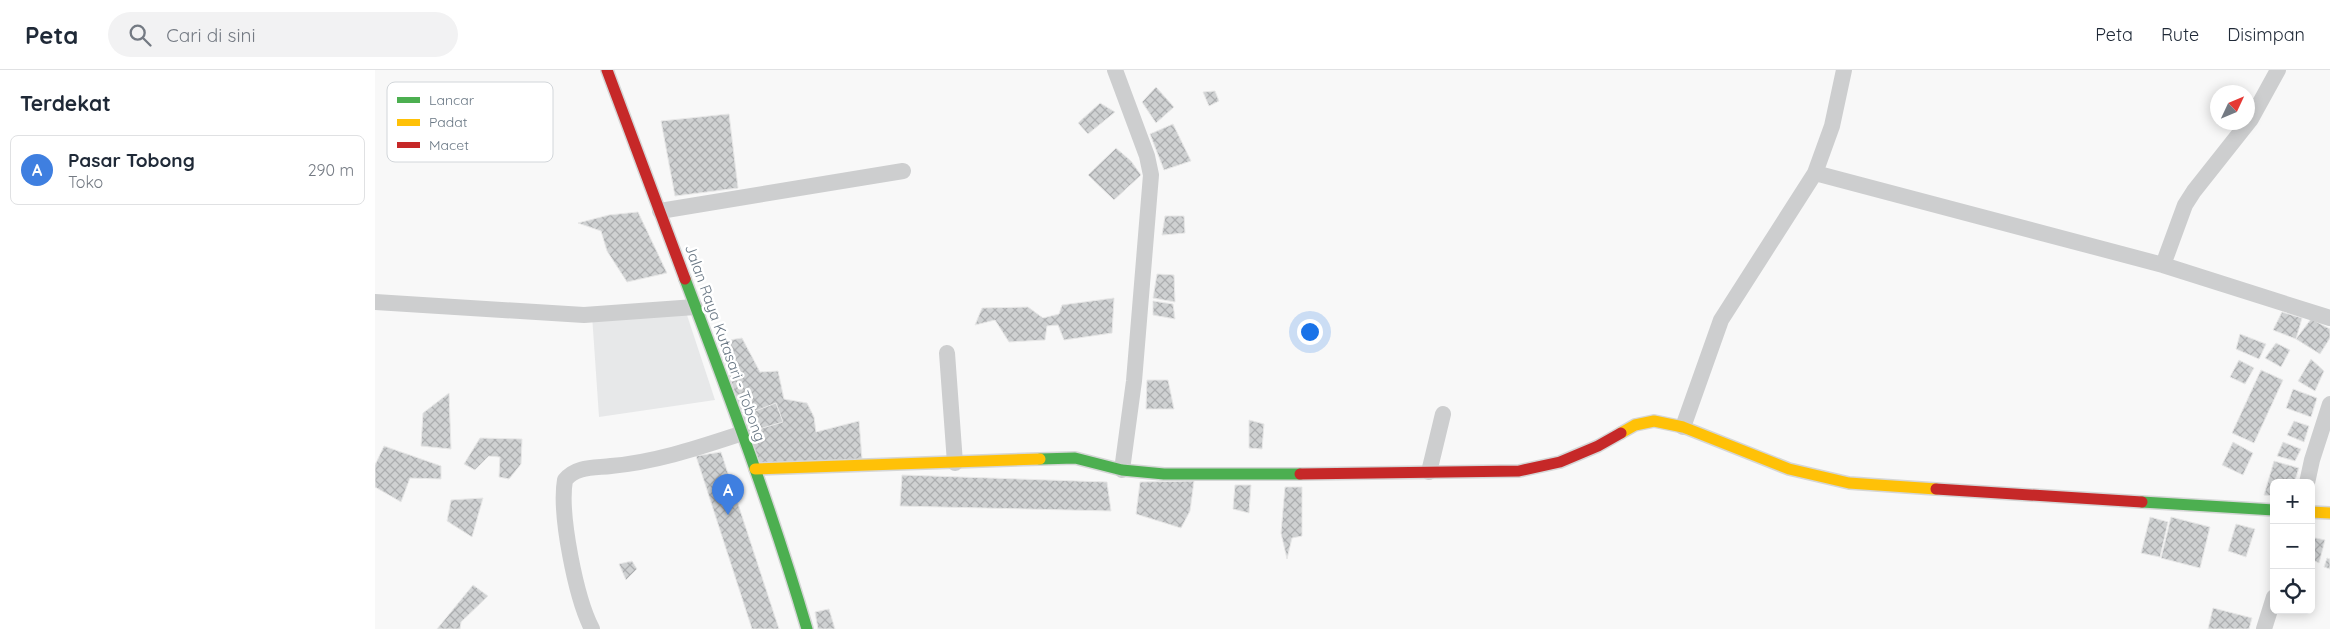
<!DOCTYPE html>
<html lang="id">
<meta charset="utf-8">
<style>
body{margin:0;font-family:Quicksand,sans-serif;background:#f2f2f3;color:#1f2937}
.controls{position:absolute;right:15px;bottom:15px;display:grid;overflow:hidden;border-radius:8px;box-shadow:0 2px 12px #0003}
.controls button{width:45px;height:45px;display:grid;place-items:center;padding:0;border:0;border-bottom:1px solid #e0e1e3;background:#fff;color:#1f2937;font:25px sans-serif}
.compass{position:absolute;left:1835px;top:15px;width:45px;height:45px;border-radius:50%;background:#fff;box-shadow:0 2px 12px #0003;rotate:46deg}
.you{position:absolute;left:934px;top:261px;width:18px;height:18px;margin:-12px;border:4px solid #fff;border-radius:50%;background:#1a73e8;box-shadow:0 0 0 8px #1a73e833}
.badge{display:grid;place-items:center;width:32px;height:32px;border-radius:50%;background:#57616c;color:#fff;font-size:16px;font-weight:700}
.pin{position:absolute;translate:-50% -41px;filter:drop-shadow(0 1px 2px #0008)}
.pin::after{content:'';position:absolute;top:26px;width:18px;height:15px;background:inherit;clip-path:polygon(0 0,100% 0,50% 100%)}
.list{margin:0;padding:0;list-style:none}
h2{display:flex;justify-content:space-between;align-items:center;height:65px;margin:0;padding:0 20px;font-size:21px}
h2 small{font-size:16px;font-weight:400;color:#747a83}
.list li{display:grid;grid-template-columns:32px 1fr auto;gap:15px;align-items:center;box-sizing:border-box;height:70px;margin:0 10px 10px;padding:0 10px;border:1px solid #e0e1e3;border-radius:8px}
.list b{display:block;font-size:19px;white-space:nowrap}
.list p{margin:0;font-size:16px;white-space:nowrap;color:#747a83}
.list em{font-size:16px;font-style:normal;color:#747a83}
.icon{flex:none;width:28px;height:28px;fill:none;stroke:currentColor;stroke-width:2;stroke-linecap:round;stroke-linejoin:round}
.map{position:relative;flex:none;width:1955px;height:559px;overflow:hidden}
header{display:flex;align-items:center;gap:30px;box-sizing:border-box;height:70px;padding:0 25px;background:#fff;border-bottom:1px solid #e0e1e3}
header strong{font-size:24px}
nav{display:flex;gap:28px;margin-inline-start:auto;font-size:18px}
.search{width:350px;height:45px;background:#f2f2f3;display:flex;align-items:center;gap:12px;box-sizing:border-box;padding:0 18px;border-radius:28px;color:#747a83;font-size:19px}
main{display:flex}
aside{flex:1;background:#fff}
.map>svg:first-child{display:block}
.built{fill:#e7e8e9}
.building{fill:url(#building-cross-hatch);stroke:#e8e8e8}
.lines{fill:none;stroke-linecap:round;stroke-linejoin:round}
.fast-casing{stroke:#d5d6d6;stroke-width:14}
.slow-casing{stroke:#d5d6d6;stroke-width:14}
.jam-casing{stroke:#d5d6d6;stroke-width:14}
.street{stroke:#cdcecf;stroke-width:16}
.fast{stroke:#4caf50;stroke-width:11}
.slow{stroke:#ffc107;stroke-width:11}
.jam{stroke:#c62828;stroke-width:11}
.labels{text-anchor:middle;stroke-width:5;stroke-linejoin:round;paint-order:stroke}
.street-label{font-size:15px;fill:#6a7885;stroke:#fff}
.key{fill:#fff;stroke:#d2d6da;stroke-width:1}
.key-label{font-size:14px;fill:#6a7885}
</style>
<header>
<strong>Peta</strong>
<div class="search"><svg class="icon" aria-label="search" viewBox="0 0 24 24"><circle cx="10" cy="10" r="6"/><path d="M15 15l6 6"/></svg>Cari di sini</div>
<nav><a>Peta</a><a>Rute</a><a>Disimpan</a></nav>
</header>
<main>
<aside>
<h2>Terdekat<small></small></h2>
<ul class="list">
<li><span class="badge" style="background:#3f7fe0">A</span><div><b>Pasar Tobong</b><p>Toko</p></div><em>290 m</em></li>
</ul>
</aside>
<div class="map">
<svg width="1955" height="559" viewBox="0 0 1955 559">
<defs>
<pattern id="building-cross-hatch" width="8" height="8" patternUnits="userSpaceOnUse" patternTransform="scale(1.25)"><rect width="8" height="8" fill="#cfd1d2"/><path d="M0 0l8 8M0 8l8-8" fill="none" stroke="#acaeb0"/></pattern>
</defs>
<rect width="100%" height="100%" fill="#f8f8f8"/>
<!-- built -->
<path class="built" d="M310 239 340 330 224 347 217 245Z"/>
<!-- building -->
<path class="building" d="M781 17 799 37 781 53 767 32Z
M840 21 844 31 834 36 828 22Z
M725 33 740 42 713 64 703 53Z
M354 44 363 118 300 126 286 51Z
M798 54 816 91 789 100 775 64Z
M741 78 756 91 766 105 739 130 713 105Z
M263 142 292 203 252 212 232 181 226 161 203 153 234 145Z
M790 146H809L810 163 787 165Z
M782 204 799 205 800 232 778 228Z
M739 228 737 263 689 270 683 255 672 256 670 270 634 272 620 250 600 255 607 238 653 237 668 248 684 244 687 235Z
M778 231 798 234 800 249 778 245Z
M1907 242 1927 248 1921 269 1898 260Z
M1936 249 1955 259V268L1945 284 1921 269Z
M1865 264 1891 274 1884 289 1861 279Z
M367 268 385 302 403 301 409 329 432 333 439 347 441 362 484 351 487 389 385 399 343 272Z
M1901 273 1915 280 1906 297 1890 288Z
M1936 289 1949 301 1940 321 1923 311Z
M1864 290 1879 298 1870 314 1855 307Z
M1886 300 1908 310 1879 373 1857 363Z
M772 310H793L799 339H771Z
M1918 319 1942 328 1936 347 1911 338Z
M74 323 76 379 46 376 48 343Z
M401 333 408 352 374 362 370 345Z
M874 350 889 354 887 379 874 378Z
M1919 351 1934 356 1929 372 1912 365Z
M105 368 147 369 146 394 134 409 124 407 125 387 114 386 100 400 89 394Z
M1858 372 1878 383 1868 405 1847 395Z
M1908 372 1926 379 1920 391 1902 386Z
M9 376 66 396V409L35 408 26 432 0 417V395Z
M346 382 404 559H377L321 386Z
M1899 391 1924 398 1919 413H1899V426L1889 425Z
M527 405 732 412 736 441 525 436Z
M819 411 815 441 806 458 761 444 765 412Z
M860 415H876L874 443 858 439Z
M910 417H927V466L917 468 912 489 906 463Z
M108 428 97 467 72 451 76 430Z
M1775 447 1793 452 1785 487 1766 483Z
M1796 447 1835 457 1825 498 1786 488Z
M1861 454 1880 459 1871 487 1853 481Z
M1936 467 1950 470 1944 493 1936 489Z
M1952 488 1955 489V499L1949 497Z
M257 491 262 499 251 510 244 494Z
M98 515 113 526 86 552 85 559H62Z
M1838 538 1877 548 1874 559H1833Z
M454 539 460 559H443L440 542Z"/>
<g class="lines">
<defs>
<path id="fast" d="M310 209C354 325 397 440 432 559
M665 389 700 388 747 400 789 404H925
M1767 432 1899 440"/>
<path id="slow" d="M1246 363 1260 355 1279 351 1308 357 1414 399 1474 413 1561 419
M380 399 665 389
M1936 442 1955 443"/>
<path id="jam" d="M232 0 310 209
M925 404 1144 401 1185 392 1223 376 1246 363
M1561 419 1767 432"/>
</defs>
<!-- fast casing -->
<use href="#fast" class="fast-casing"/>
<!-- slow casing -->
<use href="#slow" class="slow-casing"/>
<!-- jam casing -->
<use href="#jam" class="jam-casing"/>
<!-- street -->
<path class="street" d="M740 0 772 86 776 105 759 311 747 400
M1440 103 1788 195 1955 248
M285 141 528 101
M1788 195 1810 135 1819 121 1876 49 1903 0
M0 232 209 245 320 237
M572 283 580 393
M1308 357 1346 250 1440 103 1457 56 1469 0
M1054 402 1068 344
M1932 413 1937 390 1955 334
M217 559C201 528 184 444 190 410 201 396 220 398 236 396 282 392 325 377 368 363
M1889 559 1899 527"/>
<!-- fast -->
<use href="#fast" class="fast"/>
<!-- slow -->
<use href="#slow" class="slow"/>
<!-- jam -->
<use href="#jam" class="jam"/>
</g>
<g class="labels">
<!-- street labels -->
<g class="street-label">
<text transform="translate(350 273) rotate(70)" y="5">Jalan Raya Kutasari - Tobong</text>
</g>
</g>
<!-- legend -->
<rect x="12" y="12" width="166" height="80" rx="8" class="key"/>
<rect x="22" y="27" width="23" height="6" fill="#4caf50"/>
<rect x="22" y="49" width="23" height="7" fill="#ffc107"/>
<rect x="22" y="72" width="23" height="6" fill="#c62828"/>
<g class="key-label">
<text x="54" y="35">Lancar</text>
<text x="54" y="57">Padat</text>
<text x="54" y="80">Macet</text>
</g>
</svg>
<div class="controls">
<button>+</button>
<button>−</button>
<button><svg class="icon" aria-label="locate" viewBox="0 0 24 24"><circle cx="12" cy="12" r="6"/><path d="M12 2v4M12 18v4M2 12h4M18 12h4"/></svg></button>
</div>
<svg class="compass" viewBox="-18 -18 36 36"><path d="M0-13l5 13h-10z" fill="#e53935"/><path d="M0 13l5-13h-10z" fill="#747a83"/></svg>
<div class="you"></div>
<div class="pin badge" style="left:353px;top:445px;background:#3f7fe0">A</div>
</div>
</main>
